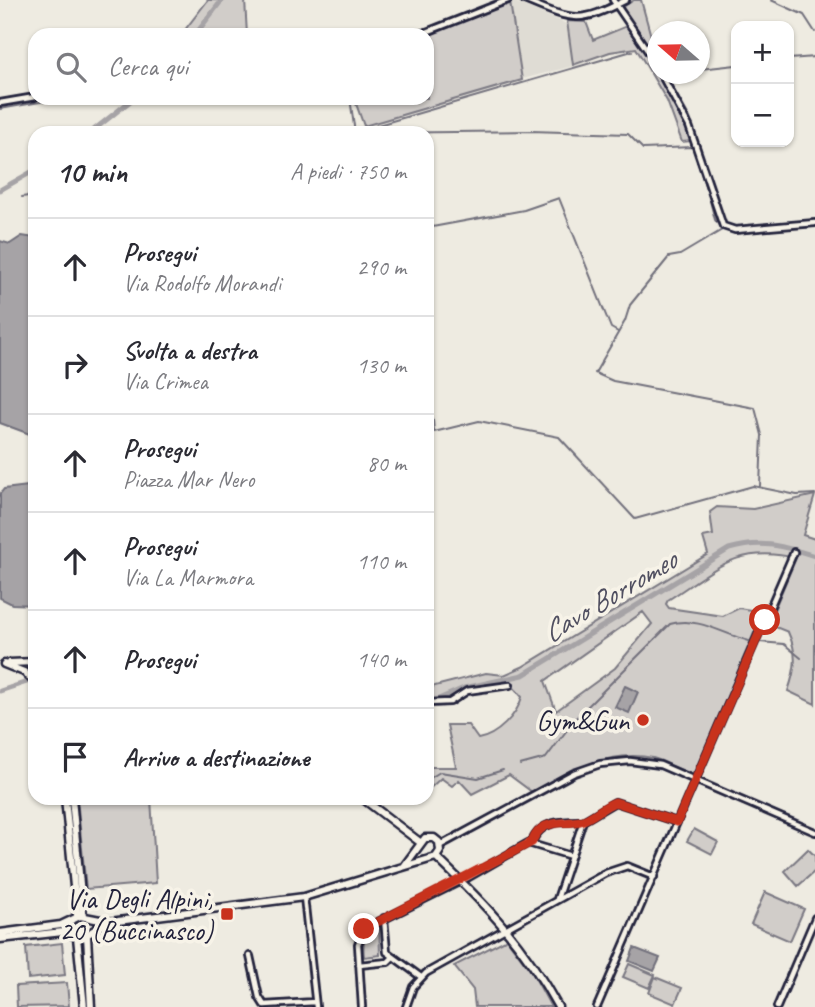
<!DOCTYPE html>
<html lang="it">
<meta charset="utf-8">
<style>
body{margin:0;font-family:Caveat,sans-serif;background:#f7f7f7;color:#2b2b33}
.controls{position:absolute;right:21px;top:21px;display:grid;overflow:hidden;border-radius:14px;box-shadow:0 2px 5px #0004}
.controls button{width:63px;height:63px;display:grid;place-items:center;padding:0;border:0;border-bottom:2px solid #e1e1e2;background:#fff;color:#2b2b33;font:35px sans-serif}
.compass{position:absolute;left:647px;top:21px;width:63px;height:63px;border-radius:50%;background:#fff;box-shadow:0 2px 5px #0004;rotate:290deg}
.stop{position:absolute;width:21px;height:21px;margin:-16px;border:5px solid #c8321e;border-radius:50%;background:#fff}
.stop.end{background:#c8321e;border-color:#fff;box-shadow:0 2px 7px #0008}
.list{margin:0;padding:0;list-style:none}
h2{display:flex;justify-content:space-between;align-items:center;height:91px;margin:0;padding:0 28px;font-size:30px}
h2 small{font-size:23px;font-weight:400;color:#7c7c81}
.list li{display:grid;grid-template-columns:46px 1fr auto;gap:21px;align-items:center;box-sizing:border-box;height:98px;padding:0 28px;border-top:2px solid #e1e1e2}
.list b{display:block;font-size:26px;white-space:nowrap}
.list p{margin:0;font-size:23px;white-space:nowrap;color:#7c7c81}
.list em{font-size:23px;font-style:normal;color:#7c7c81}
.icon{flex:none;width:38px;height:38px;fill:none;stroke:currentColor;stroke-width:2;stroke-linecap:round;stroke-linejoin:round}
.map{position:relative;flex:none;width:815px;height:1007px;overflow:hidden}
.search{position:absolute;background:#fff;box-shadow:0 2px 5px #0004;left:28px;top:28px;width:406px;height:77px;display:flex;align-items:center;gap:18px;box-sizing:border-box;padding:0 24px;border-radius:21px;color:#7c7c81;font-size:26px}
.panel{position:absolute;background:#fff;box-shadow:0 2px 5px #0004;left:28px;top:126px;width:406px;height:679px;border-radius:21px}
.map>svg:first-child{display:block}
.built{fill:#dfdcd4}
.green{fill:#d1cdc9;stroke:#7a7882;stroke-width:2;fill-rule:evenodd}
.water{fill:#a6a3a6;stroke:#716f7b;stroke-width:2}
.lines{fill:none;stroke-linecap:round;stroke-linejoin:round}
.stream{stroke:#716f7b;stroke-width:2}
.canal{stroke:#a6a3a6;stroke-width:5}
.street-casing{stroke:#22223b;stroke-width:10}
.secondary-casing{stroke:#22223b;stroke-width:11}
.street{stroke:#f7f3e8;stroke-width:4.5}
.secondary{stroke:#f7f3e8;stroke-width:6}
.route{stroke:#c8321e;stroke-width:9}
.poi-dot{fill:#c8321e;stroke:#f7f3e8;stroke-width:2.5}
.labels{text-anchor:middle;stroke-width:7;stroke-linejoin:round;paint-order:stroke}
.poi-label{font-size:28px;fill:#22223b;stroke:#f7f3e8;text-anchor:end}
.water-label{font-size:30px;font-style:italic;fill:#504f60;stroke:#f7f3e8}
</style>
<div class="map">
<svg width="815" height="1007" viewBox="0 0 815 1007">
<rect width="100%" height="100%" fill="#eeebe1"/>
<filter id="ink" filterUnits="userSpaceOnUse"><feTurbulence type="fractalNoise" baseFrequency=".0143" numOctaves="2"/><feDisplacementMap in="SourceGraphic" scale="14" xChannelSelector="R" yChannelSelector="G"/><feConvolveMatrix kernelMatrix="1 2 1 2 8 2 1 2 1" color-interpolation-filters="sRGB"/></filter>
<g filter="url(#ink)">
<!-- built -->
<path class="built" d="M513 1 567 24 573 66 522 79 510 2Z"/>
<!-- green -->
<path class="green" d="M208 0H245L247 35H181Z
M634 0H641L652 40 646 43 620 9Z
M510 2 522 80 364 126 354 98H427V35Z
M567 21 586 22 593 40 627 26 647 49 692 141 682 142 667 101 636 48 610 52 573 65Z
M815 495 803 535 815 539V704L788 691C796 668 798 654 788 632L768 624 796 558C736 544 715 570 668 600L666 604 669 608 723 616 739 608 763 612 694 774C680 771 667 762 653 758 609 749 568 772 532 792L509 775 472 794 459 780 452 786 441 778 427 791V767H456L447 725H468L478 739C497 736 517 715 522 697L510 683 465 690 443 701V706L427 707V688L486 673 504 675 522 667 708 554 703 537 713 535 710 512 717 507 753 509ZM643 612 652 624 615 668 556 711 545 681Z
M77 798H151L156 883 86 889Z
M694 829 718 842 712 854 687 841Z
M808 849 815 856V871L798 886 785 871Z
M765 892 804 909 790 941 751 924Z
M379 924 380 955 364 957C362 940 364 934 379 924Z
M507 939 533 974 551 1007H475L473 990 454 966Z
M62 943 65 975 28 979 26 947Z
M629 964 655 975 649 988 623 977Z
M655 977 682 988 675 1004 649 993Z
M67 983 69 1006 17 1007 16 986Z"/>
<!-- water -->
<path class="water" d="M22 236 35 238V436L0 423V241L10 244Z
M28 486 35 488V605L12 604 0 598V494L4 489Z
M625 686 638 692 629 713 615 707Z
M634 948 660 958 654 971 629 961Z"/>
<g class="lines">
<!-- stream -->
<path class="stream" d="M535 0 546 7
M771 0 804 15 815 32
M599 10 611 2
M561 12 580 14
M789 59 815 57
M700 69 736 65
M665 74 690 118 711 182
M350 98 355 133
M0 109 63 98
M371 132 375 126 632 51
M370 133 531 131 628 134 643 149 693 147 706 189
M708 193 715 220 722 230 680 255 669 257 630 305 625 321 595 373 613 381 755 408 762 435 760 486
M22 197 35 195
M427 228 524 210 559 198 611 328 618 332
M427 416 433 420 434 432 479 421 559 437 635 519 753 486 797 495 815 494
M759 642 784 644 801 658
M520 765 546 758 576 718 670 624C697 616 723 634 749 641
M427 780 440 772 478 778 503 770"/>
<!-- canal -->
<path class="canal" d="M195 35 222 0
M90 133 134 98
M0 190 35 170
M0 691 27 682
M434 701 464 688 523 675 729 549C763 539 782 546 815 556"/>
<defs>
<path id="street" d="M524 0C572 20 578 25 626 0
M613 0 658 66
M419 35 508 0
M661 74 689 126 723 226 735 230 815 223
M0 103 35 97
M427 703 450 702 467 691 510 685
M532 842C541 820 563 821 583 821
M441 845 574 773 600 764 630 761 660 765 815 832
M304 897 316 1007
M557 899 583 821 615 802 677 822
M384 918 387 952 421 977
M250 956 259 997 264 1005 315 1002
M359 965 388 962 393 957
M362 1007 358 944 364 929 469 877 528 843 571 856
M406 1007 413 987 426 973 606 873 627 866 654 877
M597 1007 794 552
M777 1007 815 918"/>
<path id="secondary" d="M9 663 35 662
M4 664 24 672 35 682
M65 798 77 916
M72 798 83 916
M362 798 421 843
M436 857C488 907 523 943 558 1007
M0 933 61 925 80 916 110 922 304 897 436 857 440 851 439 842 434 838H425L405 865
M87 936 91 1007
M77 937 84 1007
M0 939 63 932 82 938 105 923"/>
</defs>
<!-- street casing -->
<use href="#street" class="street-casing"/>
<!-- secondary casing -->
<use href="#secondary" class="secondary-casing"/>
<!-- street -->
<use href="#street" class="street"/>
<!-- secondary -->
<use href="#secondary" class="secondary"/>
</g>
</g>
<g class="lines" filter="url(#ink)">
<!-- route -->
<path class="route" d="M364 929 532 842C541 818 561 825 580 821 591 819 603 806 615 802L677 822 765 620"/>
</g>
<!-- markers -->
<g class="poi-dot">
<circle cx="643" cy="720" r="7"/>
<rect x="220" y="907" width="14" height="14" rx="3.5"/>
</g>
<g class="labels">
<!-- poi labels -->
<g class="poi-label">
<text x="629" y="730">Gym&amp;Gun</text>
<text x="213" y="908">Via Degli Alpini,<tspan x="213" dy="32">20 (Buccinasco)</tspan></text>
</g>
<!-- water labels -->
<g class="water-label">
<text transform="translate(609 596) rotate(-31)" y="10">Cavo Borromeo</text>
</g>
</g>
</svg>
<div class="controls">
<button>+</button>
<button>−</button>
</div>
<svg class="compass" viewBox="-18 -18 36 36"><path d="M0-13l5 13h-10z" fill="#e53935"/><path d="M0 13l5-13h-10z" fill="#7c7c81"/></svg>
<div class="stop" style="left:765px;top:620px"></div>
<div class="stop end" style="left:364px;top:929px"></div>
<div class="search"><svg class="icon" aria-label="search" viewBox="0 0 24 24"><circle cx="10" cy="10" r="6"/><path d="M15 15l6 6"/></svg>Cerca qui</div>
<section class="panel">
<h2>10 min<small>A piedi · 750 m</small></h2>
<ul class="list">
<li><svg class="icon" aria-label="ahead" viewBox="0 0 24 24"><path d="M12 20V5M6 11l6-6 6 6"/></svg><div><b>Prosegui</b><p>Via Rodolfo Morandi</p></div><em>290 m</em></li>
<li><svg class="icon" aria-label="right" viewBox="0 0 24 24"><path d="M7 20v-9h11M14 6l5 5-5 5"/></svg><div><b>Svolta a destra</b><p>Via Crimea</p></div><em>130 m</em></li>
<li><svg class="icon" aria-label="ahead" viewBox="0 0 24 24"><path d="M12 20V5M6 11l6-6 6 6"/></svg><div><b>Prosegui</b><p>Piazza Mar Nero</p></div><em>80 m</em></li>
<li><svg class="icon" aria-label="ahead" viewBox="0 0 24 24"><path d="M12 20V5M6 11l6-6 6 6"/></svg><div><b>Prosegui</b><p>Via La Marmora</p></div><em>110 m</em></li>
<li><svg class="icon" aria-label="ahead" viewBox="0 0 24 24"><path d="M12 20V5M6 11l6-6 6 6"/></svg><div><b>Prosegui</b></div><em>140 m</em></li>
<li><svg class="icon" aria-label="arrive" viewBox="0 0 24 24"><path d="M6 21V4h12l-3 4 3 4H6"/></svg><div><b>Arrivo a destinazione</b></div></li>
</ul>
</section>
</div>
